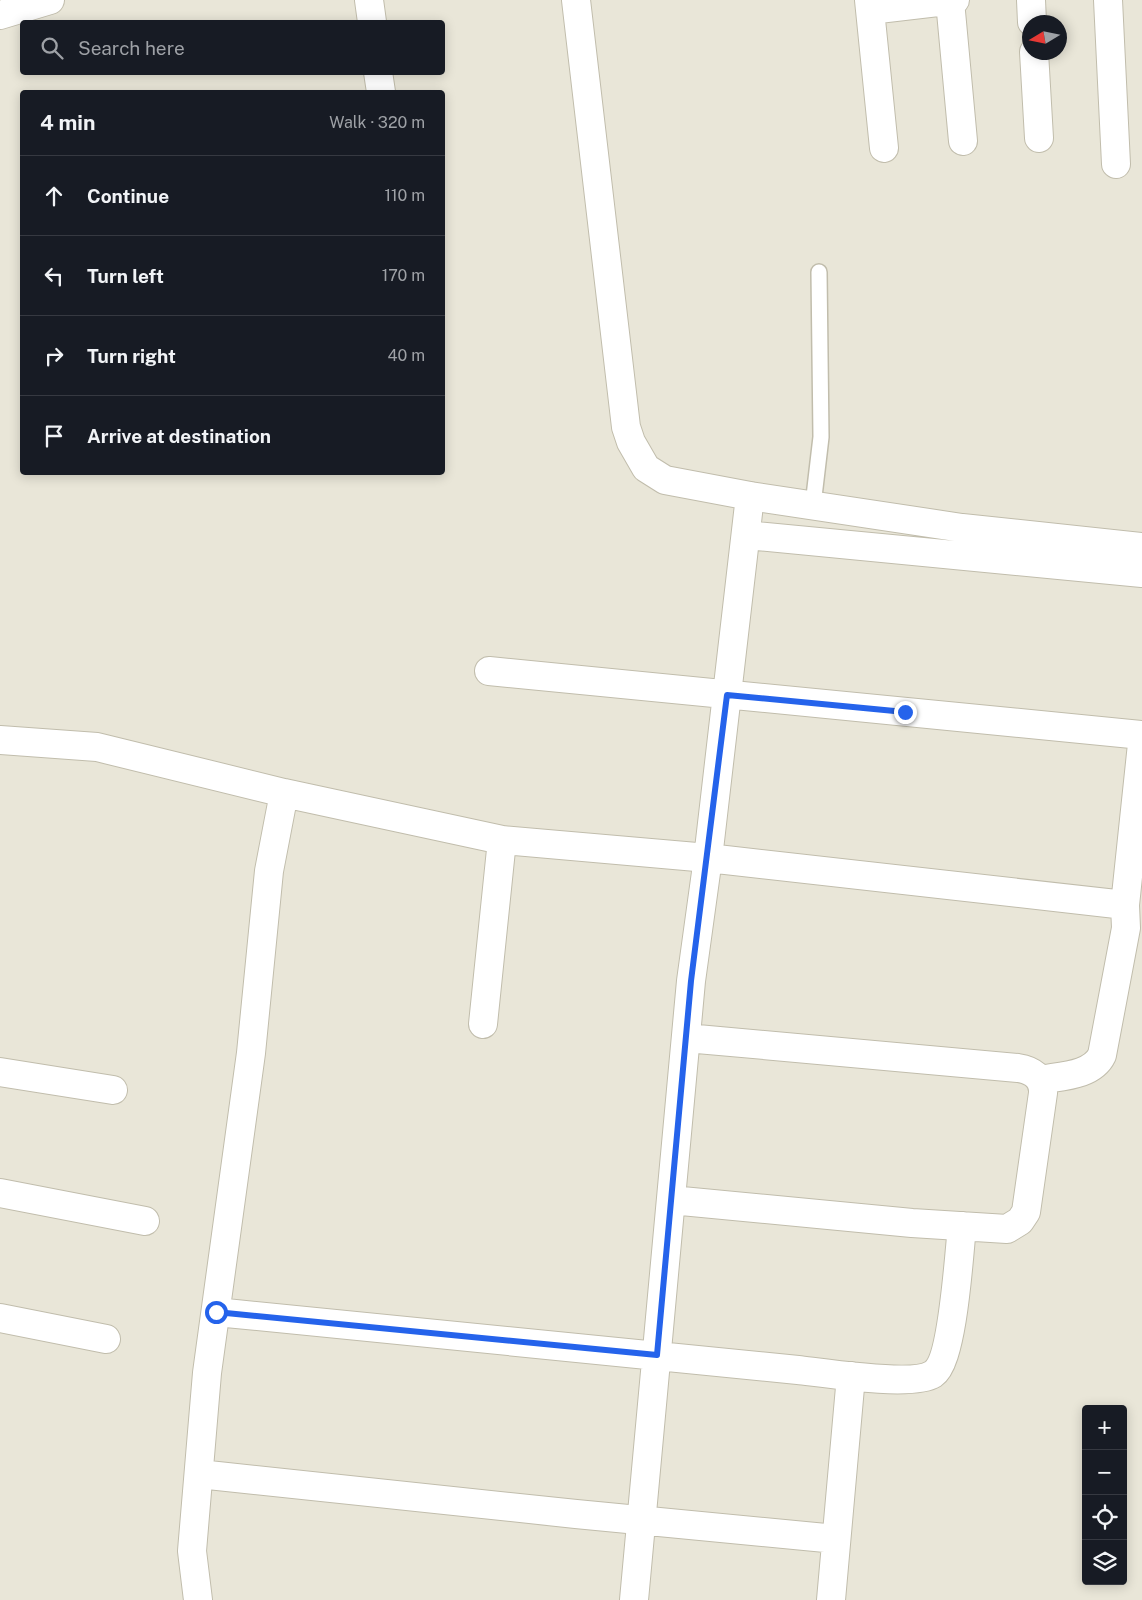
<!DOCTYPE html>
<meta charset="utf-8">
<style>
body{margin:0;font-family:"Public Sans",sans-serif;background:#242831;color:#f1f3f6}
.controls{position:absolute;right:15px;bottom:15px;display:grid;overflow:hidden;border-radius:5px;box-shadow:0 2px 12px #0003}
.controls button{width:45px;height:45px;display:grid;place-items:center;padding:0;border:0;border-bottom:1px solid #363941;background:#171b24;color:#f1f3f6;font:25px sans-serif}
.compass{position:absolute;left:1022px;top:15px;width:45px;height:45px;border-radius:50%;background:#171b24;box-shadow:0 2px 12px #0003;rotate:260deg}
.stop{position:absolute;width:15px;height:15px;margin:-11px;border:4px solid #2563eb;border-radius:50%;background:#fff}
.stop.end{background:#2563eb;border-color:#fff;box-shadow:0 1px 5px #0008}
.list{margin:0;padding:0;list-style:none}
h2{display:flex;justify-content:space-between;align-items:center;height:65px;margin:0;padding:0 20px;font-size:21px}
h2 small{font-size:16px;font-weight:400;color:#9ea1a6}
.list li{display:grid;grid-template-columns:32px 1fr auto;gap:15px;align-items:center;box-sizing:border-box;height:80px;padding:0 20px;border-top:1px solid #363941}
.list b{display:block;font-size:19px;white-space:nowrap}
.list em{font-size:16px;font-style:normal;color:#9ea1a6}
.icon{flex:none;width:28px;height:28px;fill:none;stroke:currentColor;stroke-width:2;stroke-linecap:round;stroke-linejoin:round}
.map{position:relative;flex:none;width:1142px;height:1600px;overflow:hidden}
.search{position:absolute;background:#171b24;box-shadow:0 2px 12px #0003;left:20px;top:20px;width:425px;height:55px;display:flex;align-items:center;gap:12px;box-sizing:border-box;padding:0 18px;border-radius:5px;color:#9ea1a6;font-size:19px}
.panel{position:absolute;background:#171b24;box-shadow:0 2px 12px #0003;left:20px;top:90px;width:425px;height:385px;border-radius:5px}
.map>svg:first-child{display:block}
.residential{fill:#e9e6d8;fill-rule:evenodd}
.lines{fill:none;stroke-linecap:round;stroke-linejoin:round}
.lane-casing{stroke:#c1bdac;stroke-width:18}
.street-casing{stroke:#c1bdac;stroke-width:30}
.lane{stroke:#fff;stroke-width:15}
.street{stroke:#fff;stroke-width:28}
.route{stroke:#2563eb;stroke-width:6}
</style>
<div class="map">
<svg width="1142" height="1600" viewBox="0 0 1142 1600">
<rect width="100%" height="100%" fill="#f5f3ea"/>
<!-- residential -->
<path class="residential" d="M0 0H1142V1600H0ZM22 22H442V72H22ZM1030 22H1060V52H1030ZM22 92H442V472H22ZM1086 1409H1123V1581H1086Z"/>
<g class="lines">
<defs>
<path id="lane" d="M813 505 821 437 819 272"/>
<path id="street" d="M369 0 372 22
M576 0 626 427 631 442 646 468 665 480 750 496 962 528 1142 547
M869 0 884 148
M1031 0 1032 22
M1108 0 1116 164
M950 1 963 141
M870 10 955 0
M0 15 50 0
M1034 52 1039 138
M378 72 381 92
M746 535 1142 573
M489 671 1142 735
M0 740 97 747 284 793 502 840 708 858 1125 905
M483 1024 502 840
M0 1072 113 1090
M1040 1080C1060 1076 1092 1076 1102 1055L1126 928 1125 905 1142 744
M0 1193 145 1221
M671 1200 912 1223 1007 1229 1020 1221 1026 1212 1043 1093C1044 1078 1032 1070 1018 1068L686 1038
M216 1312C410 1330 604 1349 798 1370 824 1373 913 1387 933 1374 953 1361 959 1254 962 1226
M0 1318 106 1339
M199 1474 576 1514 836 1539
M198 1600 192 1551 207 1373 251 1053 269 871 284 793
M634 1600 691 981 708 858 750 496
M831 1600 851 1376"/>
</defs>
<!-- lane casing -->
<use href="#lane" class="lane-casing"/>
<!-- street casing -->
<use href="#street" class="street-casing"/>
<!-- lane -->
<use href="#lane" class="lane"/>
<!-- street -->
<use href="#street" class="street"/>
</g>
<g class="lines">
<!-- route -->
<path class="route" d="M216 1312 657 1355 691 981 727 695 905 712"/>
</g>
</svg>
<div class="controls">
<button>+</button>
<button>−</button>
<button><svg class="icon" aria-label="locate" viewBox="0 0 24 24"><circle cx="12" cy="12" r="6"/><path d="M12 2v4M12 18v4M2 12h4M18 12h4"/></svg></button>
<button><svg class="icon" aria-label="layers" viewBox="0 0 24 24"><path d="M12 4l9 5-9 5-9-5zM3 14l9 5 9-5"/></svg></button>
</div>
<svg class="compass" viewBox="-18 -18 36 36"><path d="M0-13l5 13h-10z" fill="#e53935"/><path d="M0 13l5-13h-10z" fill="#9ea1a6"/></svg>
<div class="stop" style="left:216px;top:1312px"></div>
<div class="stop end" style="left:905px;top:712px"></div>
<div class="search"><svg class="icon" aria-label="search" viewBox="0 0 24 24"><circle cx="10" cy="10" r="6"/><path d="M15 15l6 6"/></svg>Search here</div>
<section class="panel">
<h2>4 min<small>Walk · 320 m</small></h2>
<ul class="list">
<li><svg class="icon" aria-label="ahead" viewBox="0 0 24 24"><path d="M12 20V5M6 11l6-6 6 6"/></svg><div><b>Continue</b></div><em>110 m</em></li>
<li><svg class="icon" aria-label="left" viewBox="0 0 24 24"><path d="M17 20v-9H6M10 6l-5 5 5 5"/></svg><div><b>Turn left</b></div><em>170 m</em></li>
<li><svg class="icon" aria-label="right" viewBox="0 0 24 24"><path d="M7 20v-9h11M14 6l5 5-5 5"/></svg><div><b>Turn right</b></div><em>40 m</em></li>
<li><svg class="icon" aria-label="arrive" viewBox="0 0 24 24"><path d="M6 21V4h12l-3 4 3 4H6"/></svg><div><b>Arrive at destination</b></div></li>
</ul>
</section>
</div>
